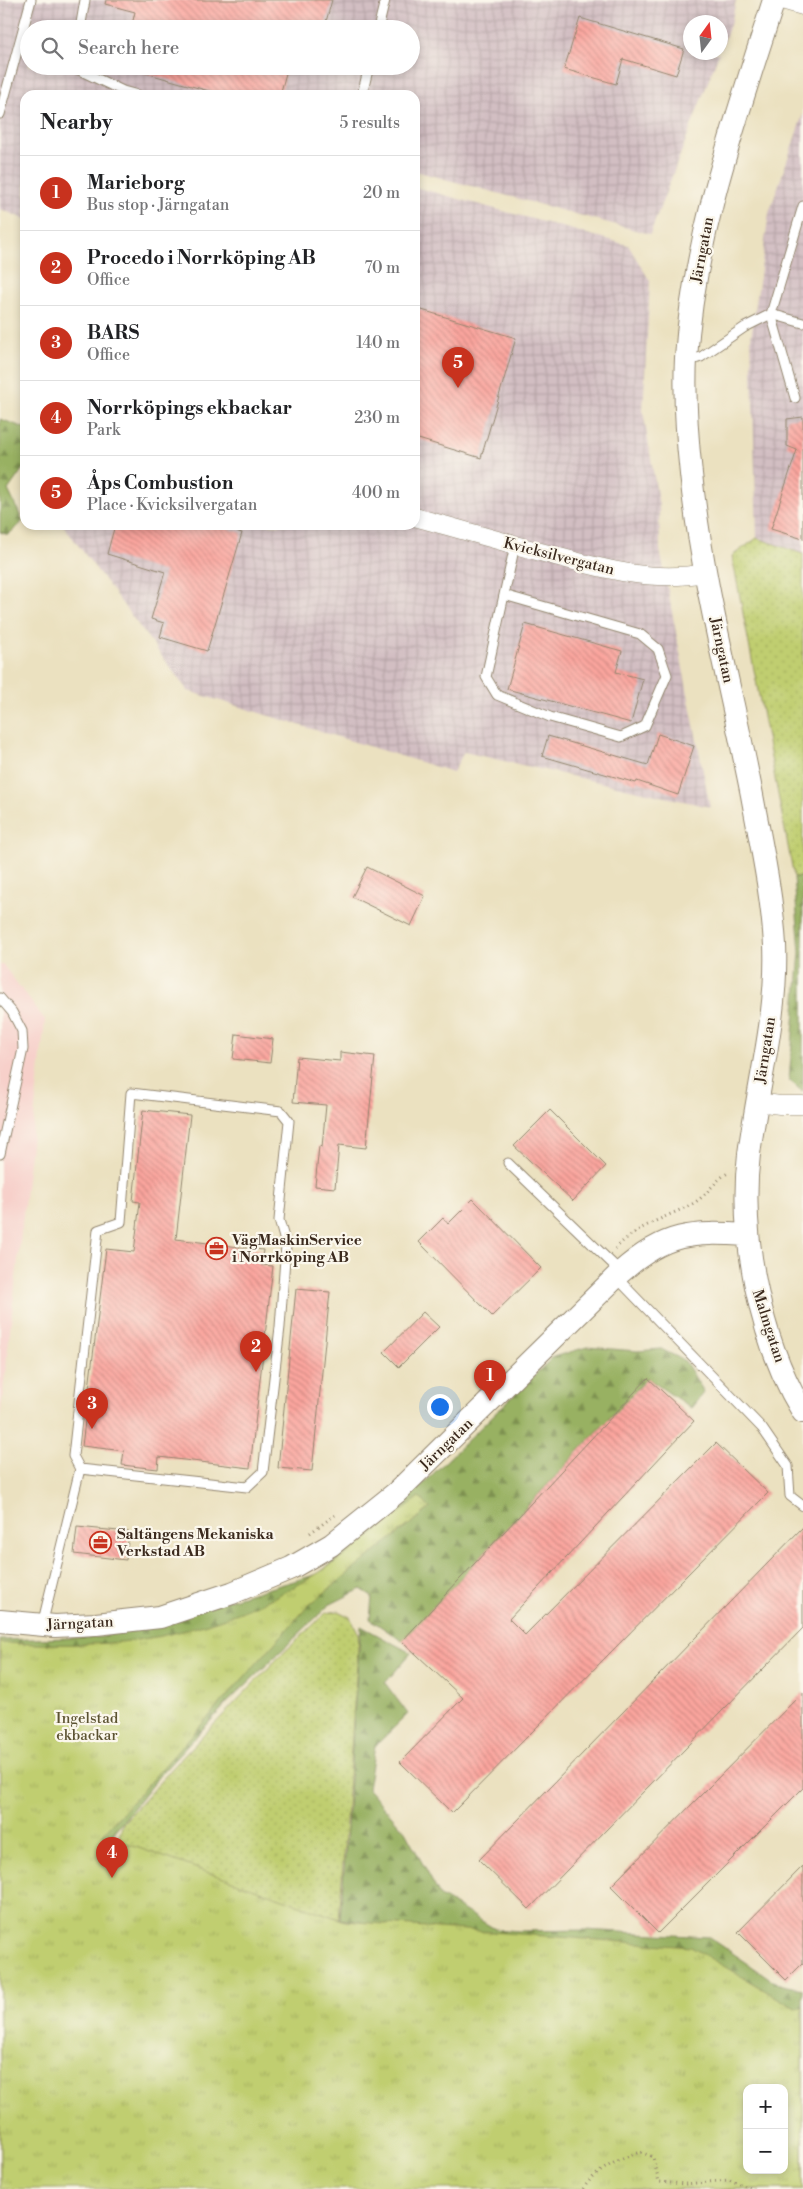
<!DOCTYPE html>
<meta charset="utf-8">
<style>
body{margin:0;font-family:"Libre Bodoni",serif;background:#f6f6f6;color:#202124}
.controls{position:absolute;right:15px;bottom:15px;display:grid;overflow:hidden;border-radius:10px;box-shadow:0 2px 8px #0003}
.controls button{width:45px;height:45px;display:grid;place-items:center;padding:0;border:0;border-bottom:1px solid #e0e0e0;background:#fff;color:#202124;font:25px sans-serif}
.compass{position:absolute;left:683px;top:15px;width:45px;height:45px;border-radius:50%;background:#fff;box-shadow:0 2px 8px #0003;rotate:15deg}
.you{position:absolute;left:439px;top:1406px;width:18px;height:18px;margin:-12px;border:4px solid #fff;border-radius:50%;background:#1a73e8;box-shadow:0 0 0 8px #1a73e833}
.badge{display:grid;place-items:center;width:32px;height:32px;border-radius:50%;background:#c8321e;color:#fff;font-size:16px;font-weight:700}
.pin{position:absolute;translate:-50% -41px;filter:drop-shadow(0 1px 2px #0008)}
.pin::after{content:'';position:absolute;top:26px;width:18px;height:15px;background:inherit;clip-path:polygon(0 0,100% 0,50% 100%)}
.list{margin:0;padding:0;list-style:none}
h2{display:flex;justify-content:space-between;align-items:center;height:65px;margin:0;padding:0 20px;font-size:21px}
h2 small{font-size:16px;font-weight:400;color:#757577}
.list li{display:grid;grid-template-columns:32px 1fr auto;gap:15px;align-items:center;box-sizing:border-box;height:75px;padding:0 20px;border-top:1px solid #e0e0e0}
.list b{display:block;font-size:19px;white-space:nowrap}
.list p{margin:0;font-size:16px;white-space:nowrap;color:#757577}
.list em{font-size:16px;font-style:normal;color:#757577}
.icon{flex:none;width:28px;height:28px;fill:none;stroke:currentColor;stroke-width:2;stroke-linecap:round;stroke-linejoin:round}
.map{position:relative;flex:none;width:803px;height:2189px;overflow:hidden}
.search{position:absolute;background:#fff;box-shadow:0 2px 8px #0003;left:20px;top:20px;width:400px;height:55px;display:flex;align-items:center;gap:12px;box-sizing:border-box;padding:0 18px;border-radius:28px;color:#757577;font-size:19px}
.panel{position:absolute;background:#fff;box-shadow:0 2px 8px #0003;left:20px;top:90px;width:400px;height:440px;border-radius:15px}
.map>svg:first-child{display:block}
.built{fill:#f7d0ca}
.industrial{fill:url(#industrial-grid);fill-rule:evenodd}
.grass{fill:url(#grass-dots);stroke:#7e7c47}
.forest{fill:url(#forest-firs);stroke:#6a6e40;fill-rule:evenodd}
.park{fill:url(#park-tufts);stroke:#7e7c47;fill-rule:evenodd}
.building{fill:url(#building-back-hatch)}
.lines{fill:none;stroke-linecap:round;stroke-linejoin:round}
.service-casing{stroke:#93866f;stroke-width:11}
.minor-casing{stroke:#93866f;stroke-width:19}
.tertiary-casing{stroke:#93866f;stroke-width:24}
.path{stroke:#93866f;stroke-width:3;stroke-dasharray:1 4;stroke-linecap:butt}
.service{stroke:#fff;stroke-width:9}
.minor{stroke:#fff;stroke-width:18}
.tertiary{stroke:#fff;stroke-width:22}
.labels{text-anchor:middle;stroke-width:4.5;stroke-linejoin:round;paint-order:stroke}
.street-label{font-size:15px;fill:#3b2a1e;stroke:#fbf7ec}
.poi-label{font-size:15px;font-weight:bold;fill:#3b2a1e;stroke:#fbf7ec;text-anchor:start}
.park-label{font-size:15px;fill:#5c5332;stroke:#fbf7ec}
</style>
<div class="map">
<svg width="803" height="2189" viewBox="0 0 803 2189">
<defs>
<pattern id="industrial-grid" width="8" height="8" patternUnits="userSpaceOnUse" patternTransform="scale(1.25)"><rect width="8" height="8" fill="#d2bec2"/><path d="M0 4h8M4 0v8" fill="none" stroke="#b5a3a6"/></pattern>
<pattern id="grass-dots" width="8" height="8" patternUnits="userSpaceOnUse" patternTransform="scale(1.25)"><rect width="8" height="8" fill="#c0ce70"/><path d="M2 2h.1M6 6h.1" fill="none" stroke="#a6b161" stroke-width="1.8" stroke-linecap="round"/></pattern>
<pattern id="forest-firs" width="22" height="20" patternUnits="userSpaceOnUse" patternTransform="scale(1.25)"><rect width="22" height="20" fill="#98b162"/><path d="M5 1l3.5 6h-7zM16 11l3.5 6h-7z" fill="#7d9050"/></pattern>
<pattern id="park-tufts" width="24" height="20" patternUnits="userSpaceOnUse" patternTransform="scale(1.25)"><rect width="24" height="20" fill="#c0ce70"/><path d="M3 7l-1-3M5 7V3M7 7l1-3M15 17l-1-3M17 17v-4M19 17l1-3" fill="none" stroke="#a6b161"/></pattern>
<pattern id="building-back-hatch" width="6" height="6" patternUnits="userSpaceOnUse" patternTransform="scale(1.25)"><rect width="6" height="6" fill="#fba59e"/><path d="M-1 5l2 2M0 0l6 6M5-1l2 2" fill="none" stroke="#cc8780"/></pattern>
</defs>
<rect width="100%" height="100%" fill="#fbf7ec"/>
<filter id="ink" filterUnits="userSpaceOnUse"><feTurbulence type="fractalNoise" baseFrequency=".02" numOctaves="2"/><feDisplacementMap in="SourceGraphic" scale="10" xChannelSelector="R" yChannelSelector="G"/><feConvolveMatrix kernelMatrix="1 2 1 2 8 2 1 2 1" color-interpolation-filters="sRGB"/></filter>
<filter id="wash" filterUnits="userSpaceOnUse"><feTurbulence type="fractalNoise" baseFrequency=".0096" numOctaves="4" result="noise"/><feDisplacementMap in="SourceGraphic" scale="20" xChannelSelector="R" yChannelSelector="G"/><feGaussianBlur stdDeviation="1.12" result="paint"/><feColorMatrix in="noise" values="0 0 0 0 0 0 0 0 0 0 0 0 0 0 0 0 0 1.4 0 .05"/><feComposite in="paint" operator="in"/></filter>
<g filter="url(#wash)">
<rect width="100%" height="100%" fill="#ebe1c0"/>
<!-- built -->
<path class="built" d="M0 965H3L45 1020 0 1419Z"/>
<!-- industrial -->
<path class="industrial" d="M0 0H736L732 19 721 50 720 22H690V52L719 53 650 234 415 171V95H25V219L0 209ZM29 29H411V66H29Z
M803 114V554L757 538 751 338 769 213Z
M415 187 628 245 650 281 643 411 659 506 660 550 710 807 464 752 453 772 188 691 63 525H415Z"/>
<!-- grass -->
<path class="grass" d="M757 538 803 554V877H794L732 556Z
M338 1611 350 1617 359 1634 339 1920 417 1933 97 2189 113 1856 123 1823 176 1764 278 1658 326 1613Z"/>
<!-- forest -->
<path class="forest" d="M0 419 25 428V466L8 490 23 521 8 535 0 532Z
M794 877H803V1092L789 1080 800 952Z
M587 1347 637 1351 661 1349 685 1361 704 1392 691 1408 647 1378 402 1641 370 1619 372 1596 361 1589 329 1605 229 1701 159 1776 113 1834 124 1933 0 2189V1640L102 1637 318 1574 399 1507 553 1357Z
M361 1626 411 1653 385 1683 408 1714 375 1746 368 1789 405 1831 440 1896 495 1929 519 1931 585 1930 709 1937 778 1984 803 1989V2189H466L445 1934 340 1919C349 1821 352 1724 361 1626ZM747 2088H784V2170H747Z"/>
<!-- park -->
<path class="park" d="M419 1497 430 1508 309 1605 102 1835 345 1921 691 1947 795 2008H803V2189H0V1643C40 1644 81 1646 121 1642 191 1635 263 1608 323 1570 357 1549 387 1522 419 1497ZM747 2088H784V2170H747Z"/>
<g id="blocks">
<!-- building -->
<path class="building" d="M106 0H332L324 29H131L135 12 105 4Z
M580 18 684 49 676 75 623 59 616 84 564 69Z
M136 66H288L280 95H223L135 70Z
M415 308 516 338 481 458 415 438Z
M803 417V539L771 529 797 450 787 446V419Z
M115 525H217L242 533 207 651 160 637 164 623 151 619 165 572 107 554Z
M525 624 622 651 616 672 643 679 631 723 507 689Z
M658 734 694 746 678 795 637 781 636 783 542 756 548 736 648 765Z
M367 867 425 896 411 926 352 897Z
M236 1034 273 1039 270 1063 233 1059Z
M340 1052 375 1056 366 1148 339 1145 335 1188 315 1186 319 1146 322 1147 326 1105 293 1102 297 1057 340 1061Z
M143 1110 190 1115 176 1239 263 1250 261 1265 273 1266 250 1468 159 1457 158 1469 122 1465 124 1451 82 1446 106 1249 134 1252 140 1202 133 1201Z
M550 1110 606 1166 573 1201 514 1146Z
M473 1199 541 1268 492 1316 419 1242 443 1218 448 1224Z
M296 1289 330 1292 312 1471 278 1468Z
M423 1312 439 1327 399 1367 384 1352Z
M648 1378 694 1421 509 1619 525 1635 716 1443 768 1493 452 1813 400 1762 463 1698 402 1641Z
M77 1527 129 1532 126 1560 74 1554Z
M803 1527V1628L529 1909 479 1860Z
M803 1692V1788L658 1933 611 1886Z
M803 1866V1963L786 1980 738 1932Z"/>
</g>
</g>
<g filter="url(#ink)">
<use href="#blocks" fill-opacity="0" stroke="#93866f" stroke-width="1"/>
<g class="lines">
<defs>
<path id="service" d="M80 29 85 0
M378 29 385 0
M77 66V69L123 91 138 95
M362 95 369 66
M0 114 31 0
M686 362 701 357 745 327 771 314 803 323
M795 398 771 314 803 206
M504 595 640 634 658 649 667 675 645 726 621 737 550 717 497 695 486 677 515 545
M0 998 12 1012 22 1031 23 1049 0 1154
M508 1163 621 1272
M616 1277 762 1428 788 1466 790 1496 803 1506
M42 1625 80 1469 247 1487 263 1472 280 1327 286 1245 279 1220 289 1121 281 1111 131 1093 121 1222 98 1230 73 1456 80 1469"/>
<path id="minor" d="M782 0 803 6
M415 517C459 529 503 542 548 554 600 568 651 583 705 573
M757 1102 780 1105H803"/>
<path id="tertiary" d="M774 0C737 117 694 235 686 358 684 396 687 437 691 474 702 582 731 688 752 795 761 844 772 894 775 945 778 1015 758 1084 749 1154 739 1235 760 1342 803 1412
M0 1621 55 1626 96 1624 160 1617 232 1593 291 1568 331 1545 397 1492 621 1272C666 1232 691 1232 748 1235"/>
</defs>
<!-- service casing -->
<use href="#service" class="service-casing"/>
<!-- minor casing -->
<use href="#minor" class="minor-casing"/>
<!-- tertiary casing -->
<use href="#tertiary" class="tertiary-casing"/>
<!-- path -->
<path class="path" d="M615 1249C637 1225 666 1218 694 1203 707 1195 715 1180 728 1173
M310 1533 335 1515
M583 2189C595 2170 620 2159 640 2152L653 2157 659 2182 686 2184 729 2180 754 2189"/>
<!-- service -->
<use href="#service" class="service"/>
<!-- minor -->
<use href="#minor" class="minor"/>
<!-- tertiary -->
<use href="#tertiary" class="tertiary"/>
</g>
</g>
<!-- icons -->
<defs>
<symbol id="office-ring" viewBox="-11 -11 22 22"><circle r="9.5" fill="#fbf7ec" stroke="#c8321e" stroke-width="1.5"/><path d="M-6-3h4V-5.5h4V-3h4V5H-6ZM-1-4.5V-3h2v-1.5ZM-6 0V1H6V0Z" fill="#c8321e"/></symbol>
</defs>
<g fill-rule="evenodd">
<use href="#office-ring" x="204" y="1236" width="25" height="25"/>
<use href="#office-ring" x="88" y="1530" width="25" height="25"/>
</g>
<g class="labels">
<!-- street labels -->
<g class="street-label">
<text transform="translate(702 250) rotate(-79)" y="5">Järngatan</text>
<text transform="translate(559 556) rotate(14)" y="5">Kvicksilvergatan</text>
<text transform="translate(722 650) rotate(78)" y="5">Järngatan</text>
<text transform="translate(765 1050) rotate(-81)" y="5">Järngatan</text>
<text transform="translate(769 1326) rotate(72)" y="5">Malmgatan</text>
<text transform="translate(446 1444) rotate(-44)" y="5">Järngatan</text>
<text transform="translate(80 1623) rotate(-3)" y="5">Järngatan</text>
</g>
<!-- poi labels -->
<g class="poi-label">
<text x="232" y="1245">VägMaskinService<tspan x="232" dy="17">i Norrköping AB</tspan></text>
<text x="117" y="1539">Saltängens Mekaniska<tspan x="117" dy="17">Verkstad AB</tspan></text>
</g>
<!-- park labels -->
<g class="park-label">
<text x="87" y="1723">Ingelstad<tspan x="87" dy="17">ekbackar</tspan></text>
</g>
</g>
</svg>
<div class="controls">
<button>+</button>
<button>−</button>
</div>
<svg class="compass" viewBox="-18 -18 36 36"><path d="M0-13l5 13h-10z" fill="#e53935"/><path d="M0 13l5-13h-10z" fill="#757577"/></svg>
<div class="you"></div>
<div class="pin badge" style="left:490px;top:1401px">1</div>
<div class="pin badge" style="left:256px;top:1372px">2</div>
<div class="pin badge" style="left:92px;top:1429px">3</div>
<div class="pin badge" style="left:112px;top:1878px">4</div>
<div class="pin badge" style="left:458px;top:388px">5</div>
<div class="search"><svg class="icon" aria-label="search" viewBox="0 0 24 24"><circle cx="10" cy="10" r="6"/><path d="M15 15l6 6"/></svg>Search here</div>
<section class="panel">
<h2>Nearby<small>5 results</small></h2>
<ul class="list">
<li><span class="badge">1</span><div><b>Marieborg</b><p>Bus stop · Järngatan</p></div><em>20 m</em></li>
<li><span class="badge">2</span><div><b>Procedo i Norrköping AB</b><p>Office</p></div><em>70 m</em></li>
<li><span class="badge">3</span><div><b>BARS</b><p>Office</p></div><em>140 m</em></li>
<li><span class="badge">4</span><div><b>Norrköpings ekbackar</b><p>Park</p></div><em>230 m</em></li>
<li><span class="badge">5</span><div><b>Åps Combustion</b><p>Place · Kvicksilvergatan</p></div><em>400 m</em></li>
</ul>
</section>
</div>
